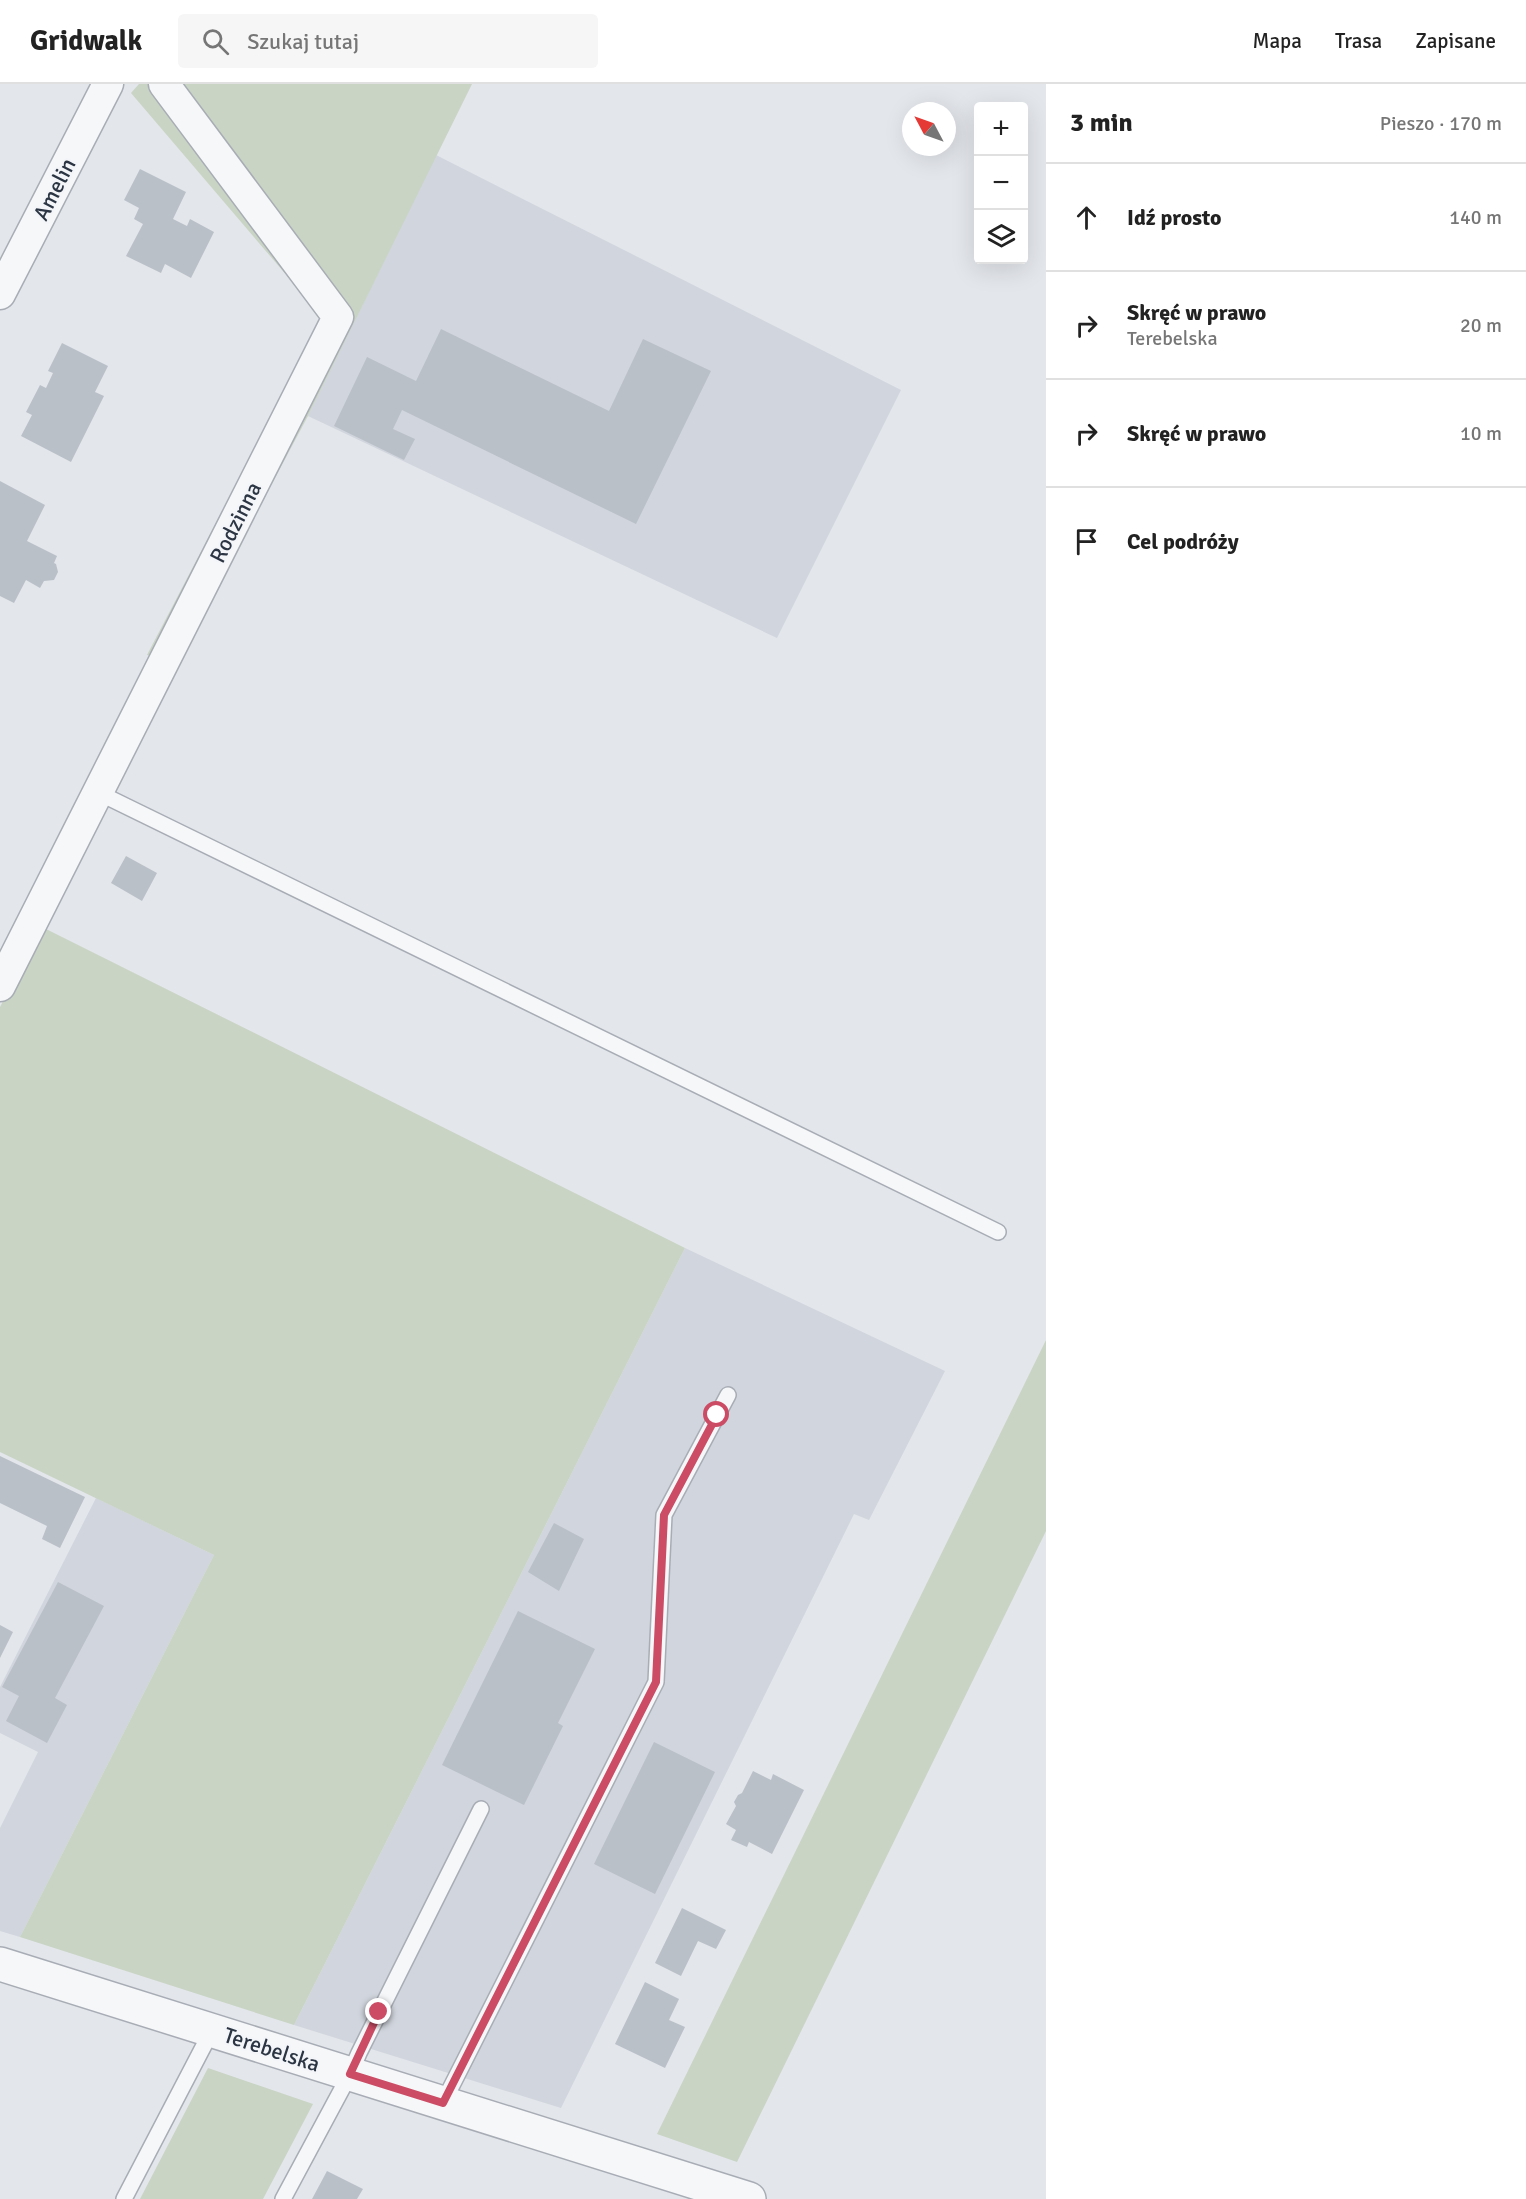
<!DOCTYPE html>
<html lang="pl">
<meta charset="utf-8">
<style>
body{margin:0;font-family:Signika,sans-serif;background:#f6f6f6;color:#222}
.controls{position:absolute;right:18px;top:18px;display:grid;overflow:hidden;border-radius:6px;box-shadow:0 6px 24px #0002}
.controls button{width:54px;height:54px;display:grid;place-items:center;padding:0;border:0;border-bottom:2px solid #e0e0e0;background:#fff;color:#222;font:30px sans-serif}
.compass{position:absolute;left:902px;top:18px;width:54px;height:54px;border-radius:50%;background:#fff;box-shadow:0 6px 24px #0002;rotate:311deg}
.stop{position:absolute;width:18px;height:18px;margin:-14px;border:4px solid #cb4c64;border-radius:50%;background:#fff}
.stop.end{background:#cb4c64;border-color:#fff;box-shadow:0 2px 6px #0008}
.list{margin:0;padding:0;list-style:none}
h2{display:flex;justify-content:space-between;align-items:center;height:78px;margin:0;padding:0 24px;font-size:26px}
h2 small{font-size:20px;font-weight:400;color:#767676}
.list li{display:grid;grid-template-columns:39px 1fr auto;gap:18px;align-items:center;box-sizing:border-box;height:108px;padding:0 24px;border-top:2px solid #e0e0e0}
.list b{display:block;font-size:22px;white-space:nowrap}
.list p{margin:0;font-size:20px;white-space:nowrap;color:#767676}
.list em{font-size:20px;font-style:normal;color:#767676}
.icon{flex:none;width:33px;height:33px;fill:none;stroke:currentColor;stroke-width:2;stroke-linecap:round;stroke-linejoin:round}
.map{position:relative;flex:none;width:1046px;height:2115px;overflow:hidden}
header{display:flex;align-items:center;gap:36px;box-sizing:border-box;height:84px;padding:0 30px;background:#fff;border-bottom:2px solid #e0e0e0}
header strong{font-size:28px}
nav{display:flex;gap:33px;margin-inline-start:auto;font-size:21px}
.search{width:420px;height:54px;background:#f6f6f6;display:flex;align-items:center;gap:15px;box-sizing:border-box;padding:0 21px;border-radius:6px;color:#767676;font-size:22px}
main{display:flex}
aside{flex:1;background:#fff}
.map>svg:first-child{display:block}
.built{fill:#d1d5dd}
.green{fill:#c9d4c4}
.building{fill:#bac0c8}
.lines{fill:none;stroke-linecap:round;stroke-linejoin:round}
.service-casing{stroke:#a8adb5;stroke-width:18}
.minor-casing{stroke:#a8adb5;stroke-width:33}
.tertiary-casing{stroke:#a8adb5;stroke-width:36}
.service{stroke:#f6f7f9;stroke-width:15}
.minor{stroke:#f6f7f9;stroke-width:30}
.tertiary{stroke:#f6f7f9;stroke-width:33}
.route{stroke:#cb4c64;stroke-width:8}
.labels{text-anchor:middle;stroke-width:4.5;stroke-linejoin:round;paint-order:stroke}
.street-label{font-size:22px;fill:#2b3543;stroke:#f3f5f8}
</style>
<header>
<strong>Gridwalk</strong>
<div class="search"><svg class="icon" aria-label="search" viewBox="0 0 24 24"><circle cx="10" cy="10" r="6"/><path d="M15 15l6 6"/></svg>Szukaj tutaj</div>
<nav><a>Mapa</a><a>Trasa</a><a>Zapisane</a></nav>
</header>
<main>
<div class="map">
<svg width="1046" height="2115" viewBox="0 0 1046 2115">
<rect width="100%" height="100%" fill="#e3e6eb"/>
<!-- built -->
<path class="built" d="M436 71 901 306 777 554 308 332Z
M685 1164 945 1287 869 1436 854 1430 561 2024 294 1941Z
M96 1414 214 1471 20 1853 0 1847V1744L38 1668 0 1649V1603Z"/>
<!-- green -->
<path class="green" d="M139 0H472L308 332 177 578 147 571 323 234 131 9Z
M42 843 685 1164 294 1941 20 1853 214 1471 0 1368V923Z
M1046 1256V1447L737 2078 657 2050Z
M208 1984 313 2020 263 2115H140Z"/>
<!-- building -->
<path class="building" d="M140 85 186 108 173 135 187 142 190 135 214 148 191 194 165 180 161 189 126 172 143 140 134 135 139 124 124 116Z
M441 245 609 327 643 255 711 287 636 440 402 326 393 345 415 355 404 376 334 342 367 273 416 297Z
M62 259 108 282 95 308 104 312 71 378 21 352 32 331 26 328 40 301 46 304 53 289 48 287Z
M0 397 45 421 27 457 57 472 54 479 56 480 58 488 54 496 44 497 40 504 26 496 14 519 0 512Z
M126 772 157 789 142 817 111 799Z
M0 1372 85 1413 60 1464 42 1455 47 1442 0 1419Z
M554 1439 584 1455 559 1507 528 1488Z
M58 1498 104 1522 55 1614 67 1621 47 1659 6 1637 19 1612 2 1603Z
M518 1527 595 1565 558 1639 563 1642 524 1721 442 1681Z
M0 1541 13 1548 0 1574Z
M654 1658 715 1688 655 1810 594 1780Z
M753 1687 771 1696 773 1690 804 1706 772 1770 749 1758 747 1763 731 1756 736 1746 726 1740 736 1722 734 1718 738 1711 742 1709Z
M682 1824 726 1846 716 1865 698 1857 681 1892 655 1879Z
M645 1898 679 1915 669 1936 685 1943 665 1984 615 1960Z
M327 2087 363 2105 357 2115H312Z"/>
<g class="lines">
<defs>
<path id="service" d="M99 709 998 1148
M443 2019 656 1598 664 1431 728 1311
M124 2115 212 1946
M283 2115 350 1990 359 1969 481 1725"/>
<path id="minor" d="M0 210 108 0
M0 902 338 233 164 0"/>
<path id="tertiary" d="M0 1880 749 2115"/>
</defs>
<!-- service casing -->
<use href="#service" class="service-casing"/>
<!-- minor casing -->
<use href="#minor" class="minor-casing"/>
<!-- tertiary casing -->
<use href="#tertiary" class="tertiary-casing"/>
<!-- service -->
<use href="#service" class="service"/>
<!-- minor -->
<use href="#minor" class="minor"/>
<!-- tertiary -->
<use href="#tertiary" class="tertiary"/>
</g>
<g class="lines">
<!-- route -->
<path class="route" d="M379 1928 350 1990 443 2019 656 1598 664 1431 717 1331"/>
</g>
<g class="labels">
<!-- street labels -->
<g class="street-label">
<text transform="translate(54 105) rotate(-63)" y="8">Amelin</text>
<text transform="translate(235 438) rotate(-63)" y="8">Rodzinna</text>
<text transform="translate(272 1965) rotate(18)" y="8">Terebelska</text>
</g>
</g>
</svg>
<div class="controls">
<button>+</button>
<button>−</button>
<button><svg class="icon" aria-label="layers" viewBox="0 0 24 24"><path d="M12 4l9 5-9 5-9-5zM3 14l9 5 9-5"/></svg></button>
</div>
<svg class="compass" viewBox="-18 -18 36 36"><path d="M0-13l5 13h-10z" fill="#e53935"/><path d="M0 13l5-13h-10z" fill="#767676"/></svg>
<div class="stop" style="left:717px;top:1331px"></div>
<div class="stop end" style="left:379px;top:1928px"></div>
</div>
<aside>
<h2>3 min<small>Pieszo · 170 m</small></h2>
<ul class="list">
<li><svg class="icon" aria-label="ahead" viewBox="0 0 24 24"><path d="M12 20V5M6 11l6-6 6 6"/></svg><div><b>Idź prosto</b></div><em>140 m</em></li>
<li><svg class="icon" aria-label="right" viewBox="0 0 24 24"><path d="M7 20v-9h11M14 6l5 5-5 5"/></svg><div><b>Skręć w prawo</b><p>Terebelska</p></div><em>20 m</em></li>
<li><svg class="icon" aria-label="right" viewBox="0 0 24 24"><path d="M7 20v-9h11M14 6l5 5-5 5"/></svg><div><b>Skręć w prawo</b></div><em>10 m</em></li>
<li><svg class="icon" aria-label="arrive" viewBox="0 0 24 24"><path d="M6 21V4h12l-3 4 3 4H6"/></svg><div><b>Cel podróży</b></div></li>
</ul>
</aside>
</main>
